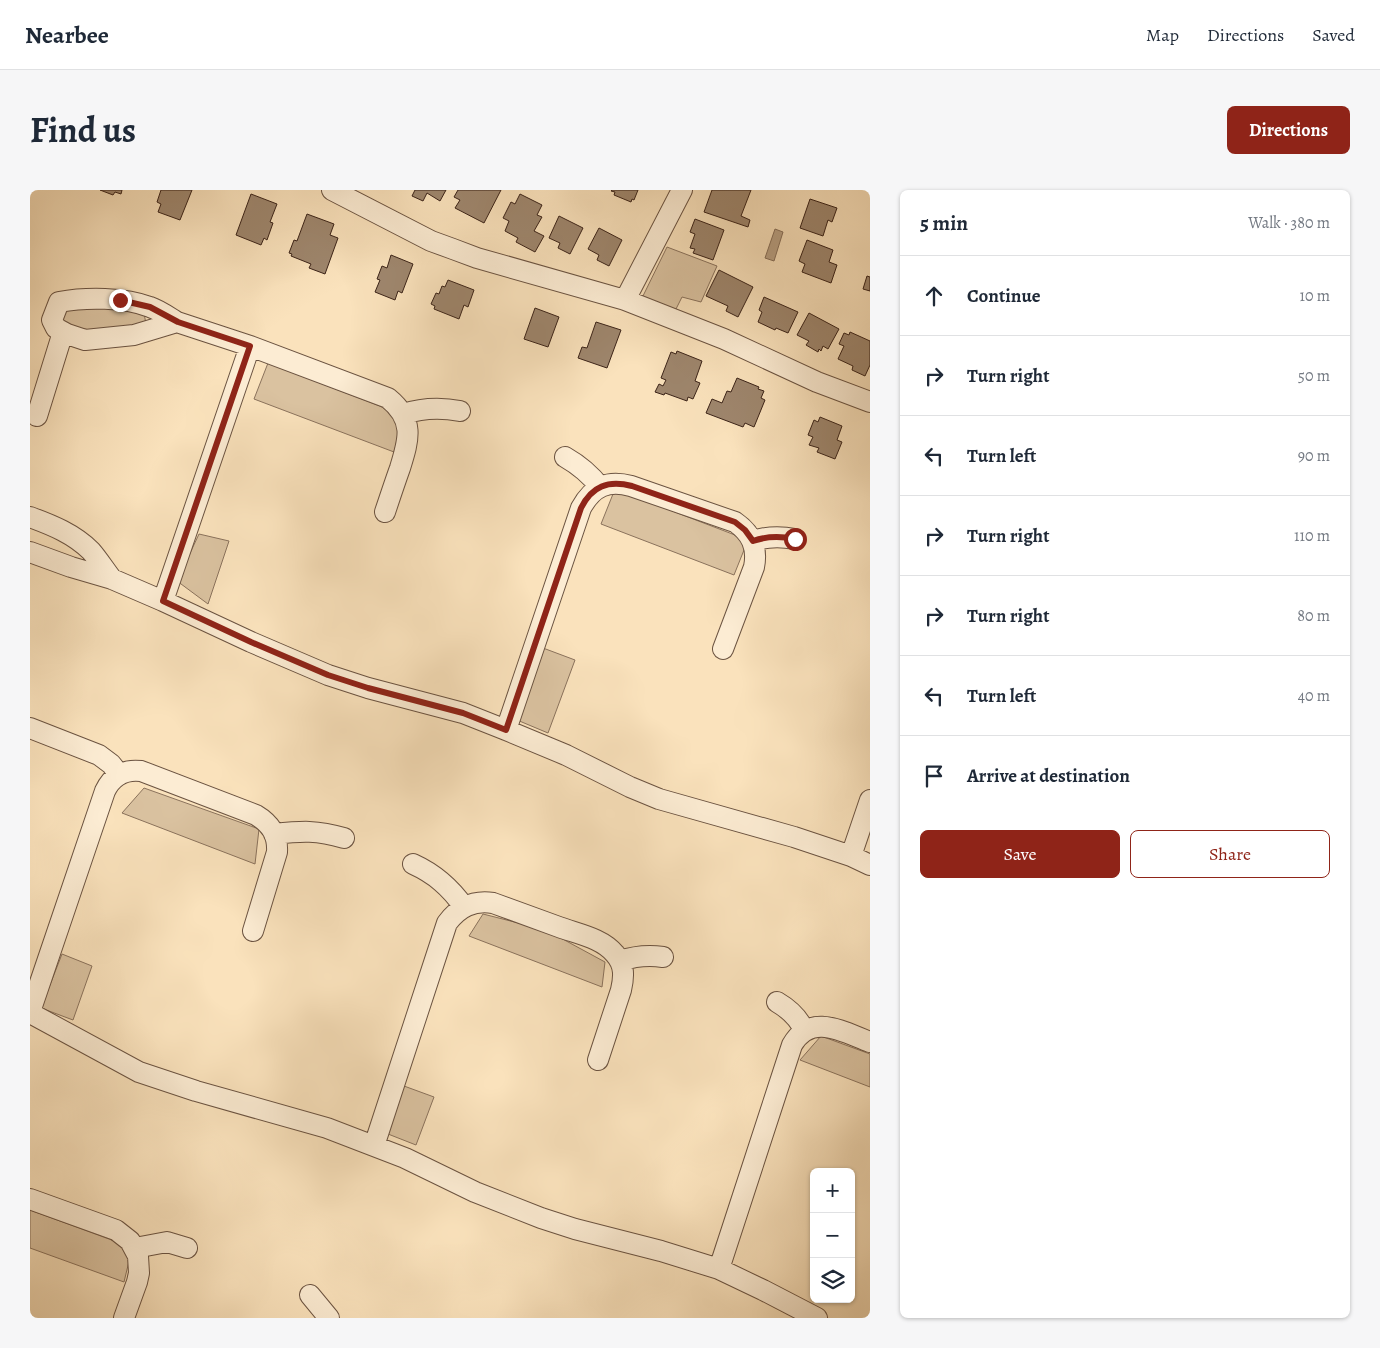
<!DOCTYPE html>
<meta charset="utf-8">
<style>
body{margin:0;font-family:Alegreya,serif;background:#f6f6f7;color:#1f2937}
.controls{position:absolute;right:15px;bottom:15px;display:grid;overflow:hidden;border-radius:8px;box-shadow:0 1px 4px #0004}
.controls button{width:45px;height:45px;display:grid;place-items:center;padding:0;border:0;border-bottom:1px solid #e0e1e3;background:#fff;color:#1f2937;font:25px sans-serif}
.stop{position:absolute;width:15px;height:15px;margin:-11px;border:4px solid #8f2418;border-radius:50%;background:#fff}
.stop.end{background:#8f2418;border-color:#fff;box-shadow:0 1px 5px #0008}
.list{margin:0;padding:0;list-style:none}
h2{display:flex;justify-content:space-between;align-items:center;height:65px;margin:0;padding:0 20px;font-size:21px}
h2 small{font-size:16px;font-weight:400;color:#747a83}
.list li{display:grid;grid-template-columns:32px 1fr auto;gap:15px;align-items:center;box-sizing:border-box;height:80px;padding:0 20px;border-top:1px solid #e0e1e3}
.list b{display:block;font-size:19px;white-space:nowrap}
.list em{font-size:16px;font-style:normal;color:#747a83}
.actions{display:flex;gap:10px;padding:15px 20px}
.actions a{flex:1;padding:11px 0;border:1px solid #8f2418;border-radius:8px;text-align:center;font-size:18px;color:#8f2418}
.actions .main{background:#8f2418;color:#fff}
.icon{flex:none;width:28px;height:28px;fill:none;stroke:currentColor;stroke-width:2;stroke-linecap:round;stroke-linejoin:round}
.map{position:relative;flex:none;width:840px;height:1128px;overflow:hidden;border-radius:8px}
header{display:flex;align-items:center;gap:30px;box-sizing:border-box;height:70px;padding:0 25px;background:#fff;border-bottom:1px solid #e0e1e3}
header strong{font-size:24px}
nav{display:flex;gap:28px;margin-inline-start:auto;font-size:18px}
.intro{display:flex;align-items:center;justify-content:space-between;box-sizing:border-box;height:120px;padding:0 30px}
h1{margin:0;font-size:35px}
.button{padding:12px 22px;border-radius:8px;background:#8f2418;color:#fff;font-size:18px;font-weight:700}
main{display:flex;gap:30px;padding:0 30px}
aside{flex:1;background:#fff;border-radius:8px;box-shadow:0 1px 4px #0004}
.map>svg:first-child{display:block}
.green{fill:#dac2a0;stroke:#8a725c}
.water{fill:#b9a184;stroke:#876f59}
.building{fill:#9e866d;stroke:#3b2318}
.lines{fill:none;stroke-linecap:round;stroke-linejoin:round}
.minor-casing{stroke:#6b5341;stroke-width:22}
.minor{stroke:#fcecd3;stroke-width:20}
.route{stroke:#8f2418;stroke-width:6}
</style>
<header>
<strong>Nearbee</strong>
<nav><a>Map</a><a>Directions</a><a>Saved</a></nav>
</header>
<div class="intro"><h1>Find us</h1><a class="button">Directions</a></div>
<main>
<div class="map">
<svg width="840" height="1128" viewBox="0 0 840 1128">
<rect width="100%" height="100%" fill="#fae2bc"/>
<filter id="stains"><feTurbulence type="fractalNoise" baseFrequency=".004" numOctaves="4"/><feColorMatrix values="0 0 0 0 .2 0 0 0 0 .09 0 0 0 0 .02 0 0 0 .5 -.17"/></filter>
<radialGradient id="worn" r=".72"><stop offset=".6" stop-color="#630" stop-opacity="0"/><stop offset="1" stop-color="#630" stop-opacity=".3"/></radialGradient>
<!-- green -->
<path class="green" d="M637 57 687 76 671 112 652 107 644 123 612 108Z
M78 116 114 123 116 134 80 144 36 139 31 128 34 118Z
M238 173 350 216C371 227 370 242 364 262L224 209Z
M585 299 718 350 704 385 571 334Z
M169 344 199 351 178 414 147 391Z
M513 458 545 470 518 543 487 530Z
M114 598 229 639 225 674 92 623Z
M453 724 516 740 575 772 572 797 439 746Z
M32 764 62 776 43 830 11 818Z
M791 846 840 864V897L770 870Z
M374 896 404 907 386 955 358 944Z
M0 1020 87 1052 100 1067 94 1092 0 1058Z"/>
<!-- water -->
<path class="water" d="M745 39 753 42 744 71 735 68Z"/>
<!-- building -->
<path class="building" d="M70 0H92L91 4 85 2 83 5Z
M131 0H162L150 30 128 22 131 14 127 12Z
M385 0H416L410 11 397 3 393 11 382 6Z
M428 0H471L454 33 425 18 430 10 424 7Z
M582 0H608L604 10 602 9 601 12 584 5 585 2 581 1Z
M682 0H721L711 26 720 30 718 37 674 22Z
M221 4 247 14 240 32 243 33 237 50 234 48 231 55 206 45Z
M490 4 512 15 507 25 512 27 504 41 514 46 505 62 486 52 488 48 475 41 479 31 473 28 481 12 485 14Z
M780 9 807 18 802 32 798 30 793 46 770 38Z
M277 24 304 34 300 45 308 48 295 84 279 78 281 74 261 66 262 64 259 63 264 50 267 51Z
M529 26 553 38 540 64 528 58 530 53 519 48Z
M665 29 694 40 683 70 663 63 665 59 660 58 665 44 660 42Z
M569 38 592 50 579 76 567 70 569 65 558 59Z
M777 50 803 60 799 72 807 75 801 93 772 82 775 74 769 71Z
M361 65 383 74 372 103 368 101 365 110 345 102 350 90 347 89 352 76 357 78Z
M689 80 723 97 708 127 696 121 698 116 676 106Z
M837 86 840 87V101L833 99Z
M418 90 444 100 438 117 434 115 429 129 404 119 405 116 401 114 406 103 409 104 412 96 415 97Z
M734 107 768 122 758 143 746 138 745 140 728 132 732 122 729 120Z
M505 118 529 127 518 157 494 149Z
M779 123 809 139 798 159 793 156 791 161 789 159 788 162 776 155 779 151 767 145Z
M566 132 591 140 577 178 548 168 552 157 557 158Z
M820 142 840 151V175L835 186 822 180 823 176 808 169 814 156 809 154 814 143 819 145Z
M647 161 672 171 665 191 670 193 663 209 658 207 657 211 635 203 634 205 625 202 629 194 633 196 636 190 631 188 641 162 646 164Z
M707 188 729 197 728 199 734 201 731 208 735 210 724 237 715 233 713 237 676 223 682 209 692 213 697 201 701 202Z
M790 227 812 236 807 250 812 252 805 269 787 262 789 258 779 255 783 247 778 245 784 230 788 232Z"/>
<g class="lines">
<defs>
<path id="minor" d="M302 0 401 51 423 59 447 68 595 110 694 149 787 192 840 212
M595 110 652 0
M147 132C139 127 129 120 120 117 94 107 56 107 29 112L22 130 26 138 37 144 55 150 104 145 147 132 220 156 358 208C385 230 379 249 370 278 365 292 360 307 355 322
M373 224C392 218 410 217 430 221
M7 226 33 142
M535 267C549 275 560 284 570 297
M0 327C22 335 44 344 61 361 68 369 75 380 82 389
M723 351C738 346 750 346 765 349
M0 362 41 377 82 389 133 411 221 452 298 485 338 498 433 523 476 540 536 565 600 597 629 609 764 647 821 666 840 675
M133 411 220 156
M0 538 69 565 81 574 89 584
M476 540 551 318C563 296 578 290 601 296L705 332C721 343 728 357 724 377L693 459
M244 644C272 641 287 640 314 648
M821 666 840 610
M383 674C405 684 420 697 434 717
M591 771C605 766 618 765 633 767
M747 812C759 819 768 827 774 840
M0 822 75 601C82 586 94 579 111 581L226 625C241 634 248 645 247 662L223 741
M0 823 109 882 166 901 297 938 375 968 445 1002 511 1028 545 1039 631 1061 689 1079 733 1100 787 1128
M344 956 417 733C429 717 443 710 463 713 485 721 507 729 529 737 548 744 572 748 585 764 595 775 594 787 591 800L568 870
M0 1009 86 1040 100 1051 108 1066 109 1083 107 1092 94 1128
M105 1058 137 1052 157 1058
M689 1079 762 855C781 822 813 842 840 852
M280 1105 299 1128"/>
</defs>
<!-- minor casing -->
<use href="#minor" class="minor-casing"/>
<!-- minor -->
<use href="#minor" class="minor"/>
</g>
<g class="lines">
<!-- route -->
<path class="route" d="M90 110 120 117 148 132 220 156 133 411 221 452 298 485 338 498 433 523 476 540 551 318C562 296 578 290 602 296L705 332 715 340 723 351C737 346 750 346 765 349"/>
</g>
<rect width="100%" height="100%" filter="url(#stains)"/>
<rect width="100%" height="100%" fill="url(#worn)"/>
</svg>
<div class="controls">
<button>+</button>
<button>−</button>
<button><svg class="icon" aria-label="layers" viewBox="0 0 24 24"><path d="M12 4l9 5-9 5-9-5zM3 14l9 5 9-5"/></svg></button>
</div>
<div class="stop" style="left:765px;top:349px"></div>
<div class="stop end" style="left:90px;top:110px"></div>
</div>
<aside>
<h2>5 min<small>Walk · 380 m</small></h2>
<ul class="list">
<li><svg class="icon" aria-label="ahead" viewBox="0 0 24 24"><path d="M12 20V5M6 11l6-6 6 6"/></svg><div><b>Continue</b></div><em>10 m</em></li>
<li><svg class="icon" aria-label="right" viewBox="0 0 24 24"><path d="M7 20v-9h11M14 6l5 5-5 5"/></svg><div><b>Turn right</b></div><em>50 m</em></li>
<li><svg class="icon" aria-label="left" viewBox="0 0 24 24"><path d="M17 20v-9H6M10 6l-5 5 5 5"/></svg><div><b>Turn left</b></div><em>90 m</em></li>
<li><svg class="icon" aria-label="right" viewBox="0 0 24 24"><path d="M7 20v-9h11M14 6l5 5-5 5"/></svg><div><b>Turn right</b></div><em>110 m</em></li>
<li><svg class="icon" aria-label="right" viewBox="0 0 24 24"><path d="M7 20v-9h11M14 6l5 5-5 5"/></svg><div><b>Turn right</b></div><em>80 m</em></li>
<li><svg class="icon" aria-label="left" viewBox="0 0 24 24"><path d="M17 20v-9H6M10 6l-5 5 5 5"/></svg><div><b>Turn left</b></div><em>40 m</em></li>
<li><svg class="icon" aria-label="arrive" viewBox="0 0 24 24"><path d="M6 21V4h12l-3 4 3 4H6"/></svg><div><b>Arrive at destination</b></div></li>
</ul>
<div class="actions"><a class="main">Save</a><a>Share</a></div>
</aside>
</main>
